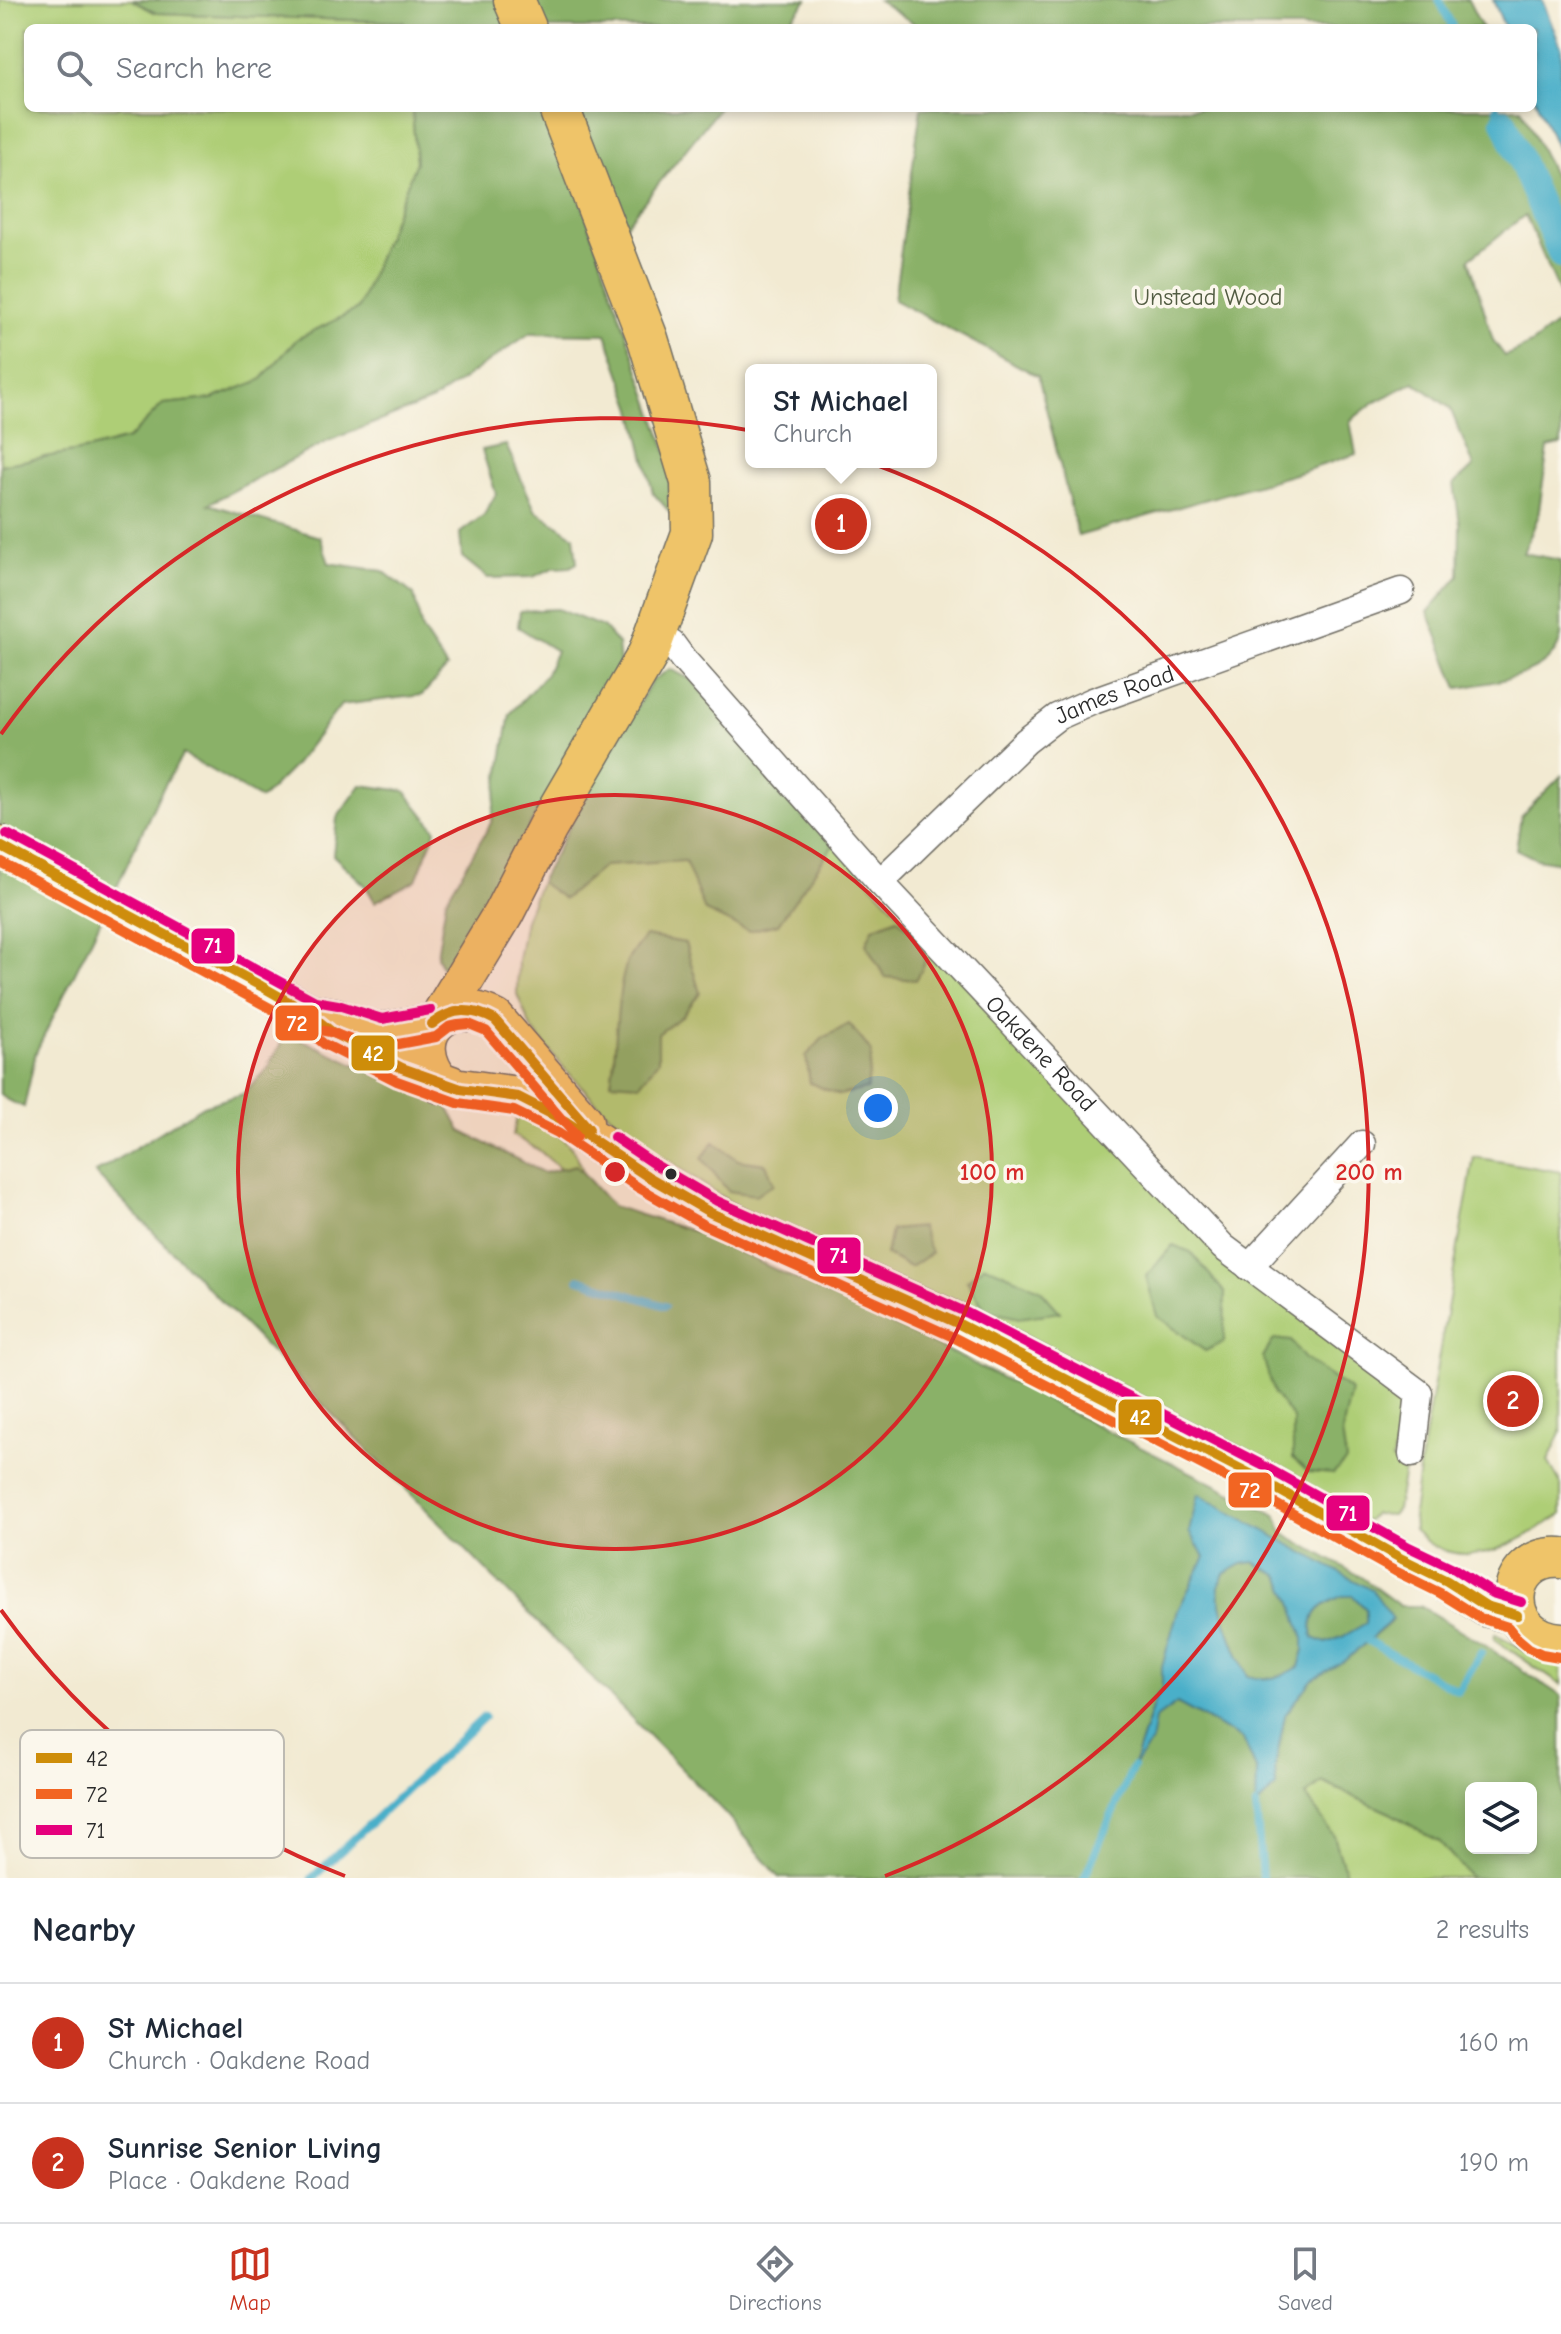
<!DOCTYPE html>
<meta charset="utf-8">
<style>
body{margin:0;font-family:"Comic Neue",sans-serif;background:#f2f2f3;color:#1f2937}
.controls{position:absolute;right:24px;bottom:24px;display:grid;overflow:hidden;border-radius:12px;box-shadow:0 4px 12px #0003}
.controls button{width:72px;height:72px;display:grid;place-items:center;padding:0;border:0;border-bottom:2px solid #e0e1e3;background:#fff;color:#1f2937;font:40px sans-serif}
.you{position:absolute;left:878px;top:1108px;width:28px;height:28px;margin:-20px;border:6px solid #fff;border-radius:50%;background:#1a73e8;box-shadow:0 0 0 12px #1a73e833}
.badge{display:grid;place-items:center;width:52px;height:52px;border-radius:50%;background:#c8321e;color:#fff;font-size:26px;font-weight:700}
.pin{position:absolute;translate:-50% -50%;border:4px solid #fff;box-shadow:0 2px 8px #0006}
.popup{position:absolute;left:745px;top:364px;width:192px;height:104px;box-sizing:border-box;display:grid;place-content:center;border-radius:12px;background:#fff;filter:drop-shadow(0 2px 6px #0005);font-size:26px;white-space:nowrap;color:#747a83}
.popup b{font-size:30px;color:#1f2937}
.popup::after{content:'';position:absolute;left:50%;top:100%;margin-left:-16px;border:16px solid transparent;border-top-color:#fff}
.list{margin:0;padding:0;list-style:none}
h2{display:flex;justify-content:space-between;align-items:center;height:104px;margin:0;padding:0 32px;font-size:34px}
h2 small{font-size:26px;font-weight:400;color:#747a83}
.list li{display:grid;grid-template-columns:52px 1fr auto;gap:24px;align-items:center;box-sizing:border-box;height:120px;padding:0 32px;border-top:2px solid #e0e1e3}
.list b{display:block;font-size:30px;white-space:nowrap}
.list p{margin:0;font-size:26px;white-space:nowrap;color:#747a83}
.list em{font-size:26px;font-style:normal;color:#747a83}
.icon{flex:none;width:44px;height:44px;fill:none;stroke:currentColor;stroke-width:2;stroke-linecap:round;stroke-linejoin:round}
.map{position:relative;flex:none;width:1561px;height:1878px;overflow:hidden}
.search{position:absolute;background:#fff;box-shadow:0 4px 12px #0003;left:24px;right:24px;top:24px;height:88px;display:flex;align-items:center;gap:20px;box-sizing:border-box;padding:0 28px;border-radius:12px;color:#747a83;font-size:30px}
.sheet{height:344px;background:#fff}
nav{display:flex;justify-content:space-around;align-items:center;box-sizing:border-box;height:112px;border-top:2px solid #e0e1e3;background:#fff;font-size:22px;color:#747a83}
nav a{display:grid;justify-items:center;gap:4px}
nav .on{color:#c8321e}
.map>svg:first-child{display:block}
.green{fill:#aece76;stroke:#6c7c50;stroke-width:2}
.forest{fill:#8ab167;stroke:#5a6e49;stroke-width:2;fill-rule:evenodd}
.water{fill:#49afc9;stroke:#3a6d7a;stroke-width:2;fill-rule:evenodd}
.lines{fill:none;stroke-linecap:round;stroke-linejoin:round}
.stream{stroke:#49afc9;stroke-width:8}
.canal{stroke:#49afc9;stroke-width:26}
.street-casing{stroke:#716e65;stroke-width:29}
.primary-casing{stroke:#716e65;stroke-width:43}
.street{stroke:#fff;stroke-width:26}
.primary{stroke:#efc469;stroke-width:40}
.bus-1-casing{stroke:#fbf7ec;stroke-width:16}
.bus-2-casing{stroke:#fbf7ec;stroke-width:16}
.bus-3-casing{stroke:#fbf7ec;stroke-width:16}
.bus-1{stroke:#ce8d09;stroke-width:10}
.bus-2{stroke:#f26522;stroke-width:10}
.bus-3{stroke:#e5007d;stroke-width:10}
.ring{fill:none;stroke:#d62828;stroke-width:4}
.bus-dot{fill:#2b2b2b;stroke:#fbf7ec;stroke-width:3}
.labels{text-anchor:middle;stroke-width:7;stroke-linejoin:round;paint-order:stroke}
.park-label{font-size:24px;fill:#525c42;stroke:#fbf7ec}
.street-label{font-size:24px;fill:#2b2b2b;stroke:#fbf7ec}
.key{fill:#fbf7ec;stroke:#bdbab2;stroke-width:2}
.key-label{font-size:22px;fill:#2b2b2b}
.centre{fill:#d62828;stroke:#fbf7ec;stroke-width:4}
.ring-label{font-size:24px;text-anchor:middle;font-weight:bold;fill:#d62828;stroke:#fbf7ec;stroke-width:7;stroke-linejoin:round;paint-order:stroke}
.line-badge{stroke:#fbf7ec;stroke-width:3}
.badge-label{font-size:22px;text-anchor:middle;font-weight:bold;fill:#fff}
</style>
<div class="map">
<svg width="1561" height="1878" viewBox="0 0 1561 1878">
<rect width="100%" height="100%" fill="#fbf7ec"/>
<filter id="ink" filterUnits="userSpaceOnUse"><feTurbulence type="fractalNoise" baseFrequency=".0125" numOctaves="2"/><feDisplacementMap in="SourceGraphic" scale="16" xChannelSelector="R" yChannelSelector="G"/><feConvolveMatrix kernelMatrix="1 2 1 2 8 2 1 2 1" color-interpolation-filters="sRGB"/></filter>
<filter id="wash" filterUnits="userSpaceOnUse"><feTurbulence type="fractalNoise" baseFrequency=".006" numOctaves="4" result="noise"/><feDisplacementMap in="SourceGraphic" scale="32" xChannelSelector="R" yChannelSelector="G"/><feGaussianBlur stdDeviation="1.8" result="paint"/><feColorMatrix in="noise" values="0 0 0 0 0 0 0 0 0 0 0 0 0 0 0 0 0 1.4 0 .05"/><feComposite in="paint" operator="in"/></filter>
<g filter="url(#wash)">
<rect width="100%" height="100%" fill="#f2ead2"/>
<!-- green -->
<path class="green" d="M0 0H132L156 13 405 22V28H28V108H412L416 162 358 309 297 339 261 380 212 399 163 404 128 439 90 449 0 465Z
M670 669 1097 1124 1389 1384C1407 1408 1397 1432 1392 1460L1405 1465 1397 1509 1392 1515 1374 1514 1366 1522 747 1214 638 1140 599 1105 564 1068 531 1028 517 994 518 960 525 920 540 882Z
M519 1108C545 1126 577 1140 583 1173L575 1165 560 1169 540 1151 513 1135Z
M1474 1157 1561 1172V1433L1548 1461 1561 1485V1515C1522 1539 1480 1569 1433 1546 1426 1542 1420 1535 1414 1530L1413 1515 1420 1462Z
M1495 1634 1532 1653 1561 1660V1685L1494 1639Z
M1322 1782 1390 1813 1440 1842 1471 1878H1347L1334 1836 1306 1796Z"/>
<!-- forest -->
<path class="forest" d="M132 0H496L508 28H405L404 22 156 13Z
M529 0H807L784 28H541Z
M878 0H1468L1482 28H921Z
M412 108H543L569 166 673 470 677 520 653 493 633 409 606 334 530 333 433 400 328 441 208 504 320 537 329 563 383 571 414 595 422 630 447 668 422 695 341 705 294 766 261 799 183 754 159 795 115 891 36 1052 24 1107 7 1100 0 1094V465L90 449 128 439 163 404 212 399 261 380 297 339 358 309 416 162Z
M571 108H719L623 228Z
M921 108H1521L1561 191V296L1525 215 1469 259 1493 340 1505 356 1531 344 1561 321V445L1548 448 1538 517 1523 553 1561 560C1561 584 1561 611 1561 635 1555 677 1491 682 1458 688L1428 612 1459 576 1460 524 1454 484 1474 466 1450 408 1414 382 1373 403 1350 421 1356 454 1295 474 1078 536 1038 376 894 300Z
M506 445 535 510 574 536 577 563 570 567 553 568 533 577 488 578 462 557 460 533 484 515 496 494 482 450Z
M557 609 603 627 618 644 620 663 446 977 437 956 446 900 491 823 510 714 546 674 556 651 518 627 520 611Z
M670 669 692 680 834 844 778 924 748 931 705 911 685 861 604 866 564 899 540 882 597 775 652 681Z
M1561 776V863L1536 859 1516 849 1521 816Z
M361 785 405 791 436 830 416 880 375 902 365 885 333 855 337 818Z
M897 918 927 944 924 965 916 980 885 977 866 944 873 928Z
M645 936 685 943 700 993 682 1016 658 1034V1061L640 1084 611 1082C618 1042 614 1002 627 962 631 953 639 944 645 936Z
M849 1024 872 1052 867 1089 839 1095 810 1083 806 1056 823 1038Z
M287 1033 448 1107 461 1131 544 1173 576 1165 612 1206 698 1233 946 1350 1276 1515 1283 1533 1361 1577 1400 1606H1420L1480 1642 1561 1696V1878H1471L1440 1842 1390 1813 1322 1782 1306 1796 1334 1836 1347 1878H780L726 1814 95 1173 203 1106 243 1094 266 1070ZM1199 1495 1393 1620 1347 1659 1312 1680 1285 1715 1275 1767 1276 1787 1257 1805V1771L1243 1739 1177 1703 1155 1719 1134 1763 1155 1699 1162 1688V1667L1178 1610 1206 1556ZM1471 1788H1531V1848H1471Z
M714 1142 738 1160 766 1164 774 1184 755 1195 728 1191 702 1158Z
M921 1227 931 1253 910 1267 886 1255 891 1230Z
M1173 1245 1191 1252 1225 1293 1224 1342 1205 1351 1157 1316 1146 1276Z
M985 1265 1040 1289 1060 1312 1019 1318 985 1310 967 1281Z
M1274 1339 1291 1341 1304 1358 1351 1391 1342 1432 1346 1461 1333 1474 1308 1472 1293 1458V1418L1274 1394 1263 1357Z
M1254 1562 1280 1576 1291 1600 1305 1639 1304 1650 1299 1667C1281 1677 1268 1682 1248 1676 1239 1658 1217 1606 1219 1586 1219 1582 1222 1578 1224 1574L1242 1564Z
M1342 1596H1353L1366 1609 1367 1623 1342 1637 1326 1643 1313 1638C1308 1613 1321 1605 1342 1596Z"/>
<!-- water -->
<path class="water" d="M1493 0H1542L1561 47V159L1533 94V28H1505Z
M1198 1494 1373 1591 1393 1619 1347 1659 1312 1680 1285 1715 1275 1767 1276 1787 1256 1806 1257 1771 1243 1739 1177 1703 1155 1719 1151 1743 1133 1767 1155 1699 1162 1688V1667L1178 1610 1205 1557 1189 1532ZM1254 1562 1280 1576 1291 1600 1304 1639V1650L1299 1667C1281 1677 1268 1682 1248 1676 1238 1657 1217 1606 1219 1585 1220 1581 1222 1578 1224 1574L1242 1564ZM1342 1596H1353L1366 1609V1623L1342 1637 1326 1643 1313 1638C1308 1613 1321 1605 1342 1596Z"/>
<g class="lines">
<!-- stream -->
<path class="stream" d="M1439 0 1453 28
M1497 108 1504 121
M579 1279 665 1306
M1368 1641 1458 1691 1481 1653
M1256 1806 1262 1878
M312 1878 484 1717
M1084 1878 1133 1767"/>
<!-- canal -->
<path class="canal" d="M1504 121 1561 255"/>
</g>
</g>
<g filter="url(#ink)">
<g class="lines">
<defs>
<g id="street">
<path id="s1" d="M653 636 672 644 683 659 880 882 1223 1247 1419 1393 1412 1454"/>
<path id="s2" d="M880 882 1026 741 1057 717 1093 701 1401 591"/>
<path d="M1249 1267 1362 1144"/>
</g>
<path id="primary" d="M514 0 526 28
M0 846 310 1014 334 1018 357 1027 382 1033 432 1024
M442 1015 503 914 547 828 648 654 692 533 691 482 648 339 559 108
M338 1035 402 1068 451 1086
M440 1083C403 1038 444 990 495 1020L583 1122
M461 1089 518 1097 565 1121 647 1176 711 1213 957 1323 1254 1476 1402 1559 1447 1581 1486 1606 1517 1615
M1561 1558C1502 1554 1496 1638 1561 1643"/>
</defs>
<!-- street casing -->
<use href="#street" class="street-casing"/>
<!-- primary casing -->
<use href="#primary" class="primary-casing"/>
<!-- street -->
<use href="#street" class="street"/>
<!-- primary -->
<use href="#primary" class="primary"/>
<defs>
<path id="bus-1" d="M0 846 261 986 310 1014 332 1032 402 1068 461 1089 518 1097 565 1121 647 1176 711 1213 957 1323 1254 1476 1402 1559 1447 1581 1486 1606 1517 1615
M432 1024C453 1007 472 1008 495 1020L589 1129"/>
<path id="bus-2" d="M0 862 305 1027 330 1032 354 1041 382 1047 436 1037 449 1027 458 1025 469 1024 486 1031 577 1137
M301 1025 324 1044 397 1081 458 1103 514 1111 558 1133 639 1188 704 1225 951 1336 1247 1488 1395 1571 1440 1593 1480 1618 1508 1627 1516 1637 1529 1648 1542 1654 1559 1657"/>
<path id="bus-3" d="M7 834 315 1001 338 1005 382 1019 430 1010
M614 1137 654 1164 717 1201 963 1311 1260 1464 1409 1547 1453 1568 1492 1593 1521 1602"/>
</defs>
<!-- bus-1 casing -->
<use href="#bus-1" class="bus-1-casing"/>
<!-- bus-2 casing -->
<use href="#bus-2" class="bus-2-casing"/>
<!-- bus-3 casing -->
<use href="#bus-3" class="bus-3-casing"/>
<!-- bus-1 -->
<use href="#bus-1" class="bus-1"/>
<!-- bus-2 -->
<use href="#bus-2" class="bus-2"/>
<!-- bus-3 -->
<use href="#bus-3" class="bus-3"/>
</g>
</g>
<!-- distance rings -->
<circle cx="615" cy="1172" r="377" fill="#d62828" fill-opacity=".12"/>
<g class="ring">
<circle cx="615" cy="1172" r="377"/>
<path d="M345 1876A754 754 0 0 1 1 1610M1 734A754 754 0 1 1 885 1876"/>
</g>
<!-- markers -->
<circle class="bus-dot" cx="671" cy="1174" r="7"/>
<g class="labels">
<!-- park labels -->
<g class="park-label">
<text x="1208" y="305">Unstead Wood</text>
</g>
<!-- street labels -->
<g class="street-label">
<text dy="8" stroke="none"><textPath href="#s2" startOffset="304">James Road</textPath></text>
<text dy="8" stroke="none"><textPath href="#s1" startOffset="572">Oakdene Road</textPath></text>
</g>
</g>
<!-- legend -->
<rect x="20" y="1730" width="264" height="128" rx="12" class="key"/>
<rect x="36" y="1753" width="36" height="10" fill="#ce8d09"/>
<rect x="36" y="1789" width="36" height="10" fill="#f26522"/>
<rect x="36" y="1825" width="36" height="10" fill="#e5007d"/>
<g class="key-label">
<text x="86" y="1766">42</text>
<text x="86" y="1802">72</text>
<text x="86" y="1838">71</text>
</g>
<circle cx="615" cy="1172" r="12" class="centre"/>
<g class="ring-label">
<text x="992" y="1180">100 m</text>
<text x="1369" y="1180">200 m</text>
</g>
<g class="line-badge">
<rect x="190" y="927" width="46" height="38" rx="8" fill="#e5007d"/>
<rect x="274" y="1004" width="46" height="38" rx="8" fill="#f26522"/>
<rect x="350" y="1034" width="46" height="38" rx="8" fill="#ce8d09"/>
<rect x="816" y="1236" width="46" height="39" rx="8" fill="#e5007d"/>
<rect x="1117" y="1398" width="46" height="38" rx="8" fill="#ce8d09"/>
<rect x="1227" y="1471" width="46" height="38" rx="8" fill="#f26522"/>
<rect x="1325" y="1494" width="46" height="38" rx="8" fill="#e5007d"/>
</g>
<g class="badge-label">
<text x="213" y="953">71</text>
<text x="297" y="1031">72</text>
<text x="373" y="1061">42</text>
<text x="839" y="1263">71</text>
<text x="1140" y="1425">42</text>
<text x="1250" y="1498">72</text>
<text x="1348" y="1521">71</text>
</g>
</svg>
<div class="controls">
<button><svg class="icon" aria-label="layers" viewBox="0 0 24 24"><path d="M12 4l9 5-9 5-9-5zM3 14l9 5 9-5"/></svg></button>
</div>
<div class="you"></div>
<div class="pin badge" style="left:841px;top:524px">1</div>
<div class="popup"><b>St Michael</b>Church</div>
<div class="pin badge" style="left:1513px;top:1401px">2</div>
<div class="search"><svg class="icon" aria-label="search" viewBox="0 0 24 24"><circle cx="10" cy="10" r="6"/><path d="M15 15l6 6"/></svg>Search here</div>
</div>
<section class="sheet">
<h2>Nearby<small>2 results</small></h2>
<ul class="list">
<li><span class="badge">1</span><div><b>St Michael</b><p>Church · Oakdene Road</p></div><em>160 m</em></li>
<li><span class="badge">2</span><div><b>Sunrise Senior Living</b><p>Place · Oakdene Road</p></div><em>190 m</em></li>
</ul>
</section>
<nav>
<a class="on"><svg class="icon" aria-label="map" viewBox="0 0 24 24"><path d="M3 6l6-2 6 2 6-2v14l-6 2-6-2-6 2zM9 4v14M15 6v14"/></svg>Map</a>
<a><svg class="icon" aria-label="directions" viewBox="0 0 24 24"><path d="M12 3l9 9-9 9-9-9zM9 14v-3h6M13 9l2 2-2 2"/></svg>Directions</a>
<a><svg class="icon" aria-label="saved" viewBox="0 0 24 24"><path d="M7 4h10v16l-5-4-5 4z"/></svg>Saved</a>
</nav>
